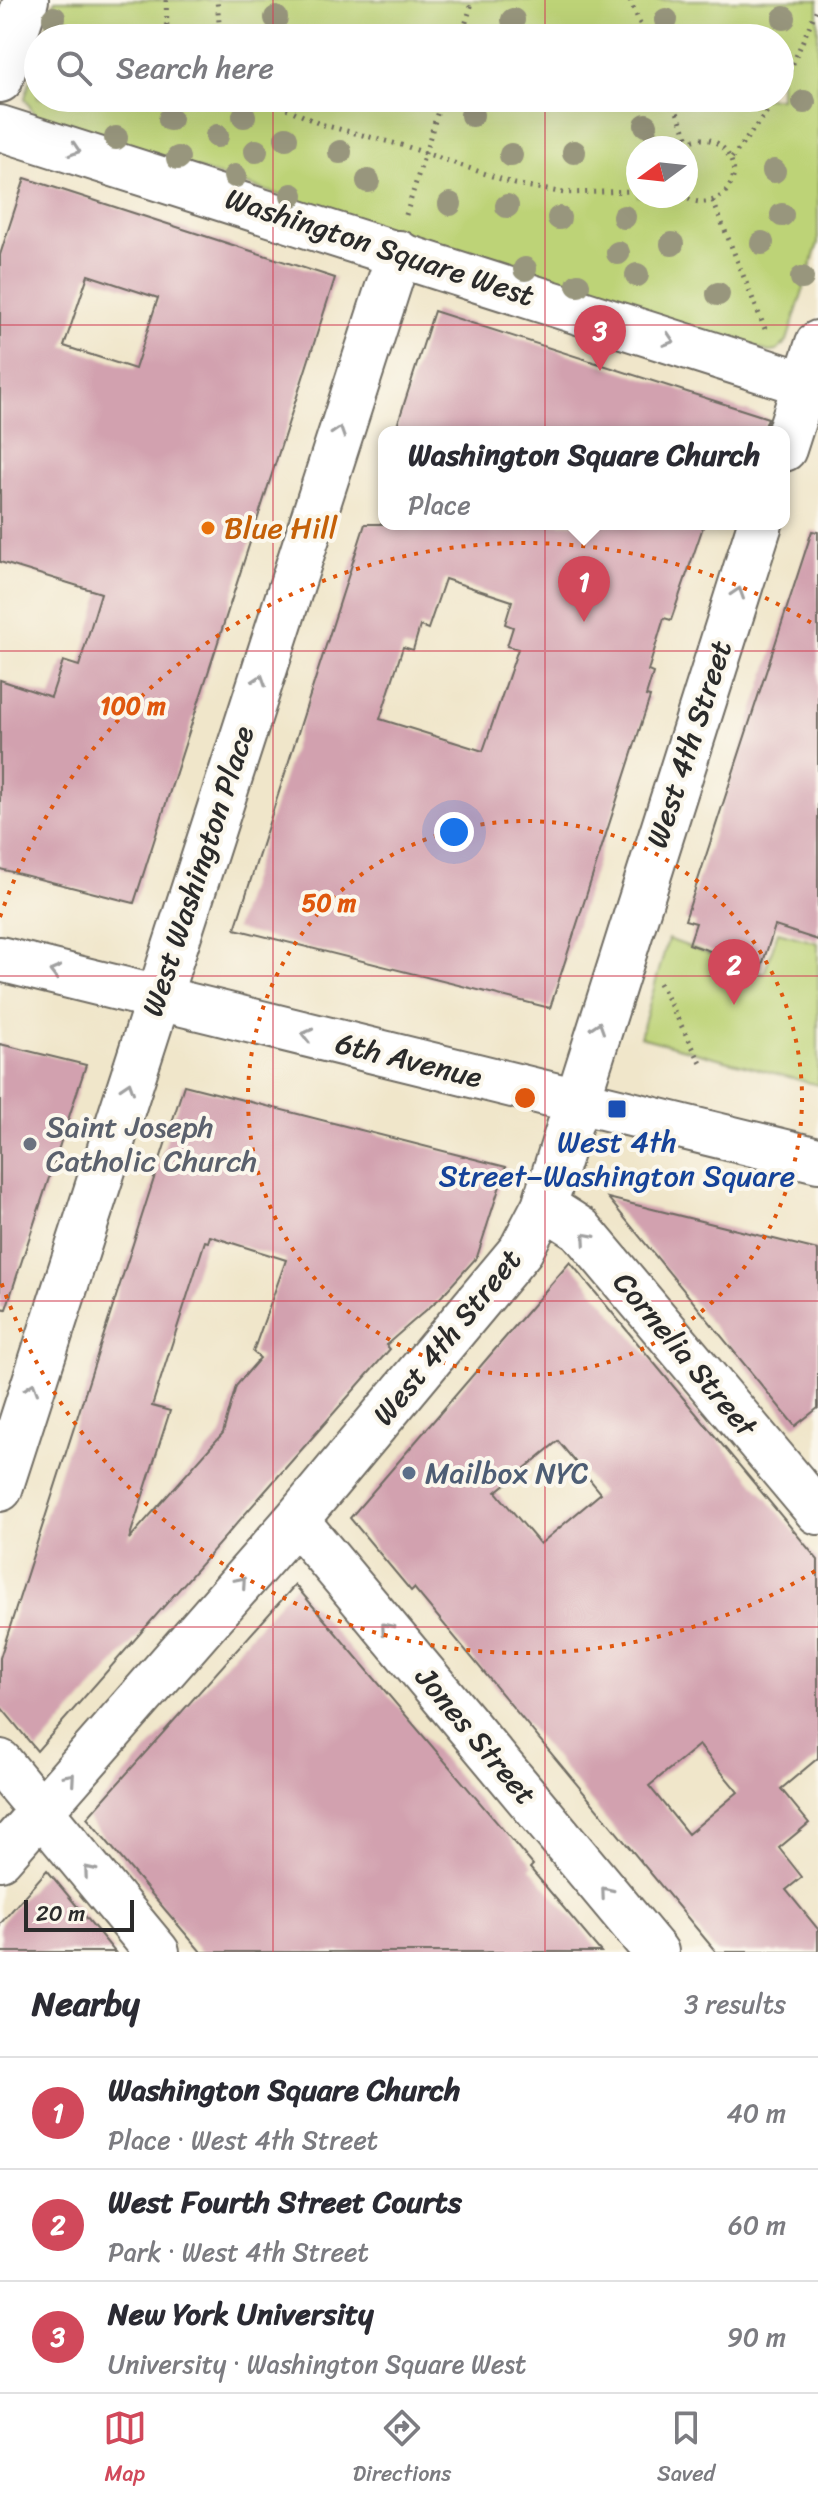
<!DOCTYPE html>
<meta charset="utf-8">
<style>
body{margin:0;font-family:Sriracha,sans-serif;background:#f2f2f3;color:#2b2b33}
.compass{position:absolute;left:626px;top:136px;width:72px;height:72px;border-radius:50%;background:#fff;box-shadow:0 8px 32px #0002;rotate:255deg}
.scale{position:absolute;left:24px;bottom:20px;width:110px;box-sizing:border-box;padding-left:8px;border:4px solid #2b2b2b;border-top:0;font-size:22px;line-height:28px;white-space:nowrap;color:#2b2b2b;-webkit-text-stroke:6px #fbf7ec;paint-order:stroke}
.you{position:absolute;left:454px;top:832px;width:28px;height:28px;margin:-20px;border:6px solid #fff;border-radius:50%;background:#1a73e8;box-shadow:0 0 0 12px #1a73e833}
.badge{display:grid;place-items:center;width:52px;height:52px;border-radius:50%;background:#d1495b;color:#fff;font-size:26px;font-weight:700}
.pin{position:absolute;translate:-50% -66px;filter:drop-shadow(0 2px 4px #0008)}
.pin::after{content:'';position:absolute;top:42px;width:28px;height:24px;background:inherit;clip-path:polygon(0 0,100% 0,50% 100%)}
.popup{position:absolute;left:378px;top:426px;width:412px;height:104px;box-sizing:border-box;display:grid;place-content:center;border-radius:16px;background:#fff;filter:drop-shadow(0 2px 6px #0005);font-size:26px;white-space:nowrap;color:#7c7c81}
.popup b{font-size:30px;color:#2b2b33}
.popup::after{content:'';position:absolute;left:50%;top:100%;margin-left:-16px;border:16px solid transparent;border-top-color:#fff}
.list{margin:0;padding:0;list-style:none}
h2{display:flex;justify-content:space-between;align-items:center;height:104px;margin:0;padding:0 32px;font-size:34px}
h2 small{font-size:26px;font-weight:400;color:#7c7c81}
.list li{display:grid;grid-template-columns:52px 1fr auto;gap:24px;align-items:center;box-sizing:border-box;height:112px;padding:0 32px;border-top:2px solid #e1e1e2}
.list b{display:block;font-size:30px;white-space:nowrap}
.list p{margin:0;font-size:26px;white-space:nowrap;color:#7c7c81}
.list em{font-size:26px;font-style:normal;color:#7c7c81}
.icon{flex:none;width:44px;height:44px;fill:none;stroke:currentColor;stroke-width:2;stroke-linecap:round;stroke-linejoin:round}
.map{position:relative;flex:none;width:818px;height:1952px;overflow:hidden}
.search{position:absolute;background:#fff;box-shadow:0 8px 32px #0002;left:24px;right:24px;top:24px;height:88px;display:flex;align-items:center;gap:20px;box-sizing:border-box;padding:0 28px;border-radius:44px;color:#7c7c81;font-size:30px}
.sheet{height:440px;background:#fff}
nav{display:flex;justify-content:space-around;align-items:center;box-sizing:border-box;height:112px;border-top:2px solid #e1e1e2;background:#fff;font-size:22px;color:#7c7c81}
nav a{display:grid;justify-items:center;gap:4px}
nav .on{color:#d1495b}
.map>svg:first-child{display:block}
.park{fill:#bdd377;stroke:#747f51;stroke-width:2;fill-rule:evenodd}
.building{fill:#d2a1af;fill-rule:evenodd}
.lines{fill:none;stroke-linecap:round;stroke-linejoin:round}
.minor-casing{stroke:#706c63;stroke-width:48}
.major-casing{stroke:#706c63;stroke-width:48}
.path{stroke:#706c63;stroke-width:5;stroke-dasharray:2 6;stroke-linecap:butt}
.minor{stroke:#fff;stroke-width:44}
.major{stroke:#fff;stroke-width:44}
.tree{fill:#98967d}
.oneway{stroke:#a0a0a0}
.grid{fill:none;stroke:#d1495b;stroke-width:2;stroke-opacity:0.55}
.ring{fill:none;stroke:#df570e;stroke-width:4;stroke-dasharray:4 8}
.food-dot{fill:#e8710a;stroke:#fbf7ec;stroke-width:3}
.transit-dot{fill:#1a4fb4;stroke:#fbf7ec;stroke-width:3}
.worship-dot{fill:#6b7280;stroke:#fbf7ec;stroke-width:3}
.service-dot{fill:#5c6f8a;stroke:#fbf7ec;stroke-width:3}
.labels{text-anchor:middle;stroke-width:8;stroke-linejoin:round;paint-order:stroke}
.street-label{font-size:30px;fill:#2b2b2b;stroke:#fbf7ec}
.food-label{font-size:30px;fill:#c56008;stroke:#fbf7ec;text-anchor:start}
.worship-label{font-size:30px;fill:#5b616d;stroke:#fbf7ec;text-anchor:start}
.transit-label{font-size:30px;fill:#164399;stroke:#fbf7ec}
.service-label{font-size:30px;fill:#4e5e75;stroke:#fbf7ec;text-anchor:start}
.centre{fill:#df570e;stroke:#fbf7ec;stroke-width:4}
.ring-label{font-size:24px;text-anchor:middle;font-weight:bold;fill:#df570e;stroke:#fbf7ec;stroke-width:8;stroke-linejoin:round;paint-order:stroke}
</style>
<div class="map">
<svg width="818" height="1952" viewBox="0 0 818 1952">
<rect width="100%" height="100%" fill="#fbf7ec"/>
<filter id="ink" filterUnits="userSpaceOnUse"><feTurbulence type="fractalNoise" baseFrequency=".0125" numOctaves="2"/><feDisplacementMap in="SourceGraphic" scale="16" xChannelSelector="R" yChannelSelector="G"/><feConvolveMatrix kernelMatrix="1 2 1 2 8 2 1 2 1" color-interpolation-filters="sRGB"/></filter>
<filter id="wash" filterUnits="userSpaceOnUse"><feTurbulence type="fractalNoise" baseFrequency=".006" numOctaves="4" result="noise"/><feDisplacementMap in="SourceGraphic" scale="32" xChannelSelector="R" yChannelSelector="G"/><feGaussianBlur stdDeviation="1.8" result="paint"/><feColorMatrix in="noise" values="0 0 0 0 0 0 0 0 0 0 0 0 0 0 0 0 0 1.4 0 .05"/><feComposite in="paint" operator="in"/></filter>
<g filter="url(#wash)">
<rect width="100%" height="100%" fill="#f0e6ca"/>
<!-- park -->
<path class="park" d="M55 0H818V243L787 341 777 351 769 352 36 117 25 98 38 52V98H780V38H43ZM638 148H686V196H638Z
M778 932 818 943V1085L640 1037 668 939 764 974Z"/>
<g id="blocks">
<!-- building -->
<path class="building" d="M25 178 335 278 134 903 0 869V680L51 697 63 661 79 666 101 593 0 562V255ZM88 275 158 298 135 369 64 346Z
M434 311 768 418 763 432H395Z
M365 524H704L671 620 664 618 648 671 653 673 646 696 650 697 550 1008 235 929ZM445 579 512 601 505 624 513 627 507 646 518 649 483 751 380 719 403 647 413 650 420 626 428 629Z
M812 531 818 532V940L775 926 761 968 689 944 696 923 685 920Z
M0 1044 86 1065 6 1309 0 1308Z
M184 1085 506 1167 477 1257 440 1298 386 1345 390 1349 37 1751 0 1706V1658ZM210 1236 286 1260 253 1352 260 1358 236 1386 223 1433 129 1539 170 1411 152 1406 205 1241 208 1242Z
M608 1198 818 1250V1408L795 1426Z
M570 1262 818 1560V1758L781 1789 809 1823 779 1848 802 1877 786 1890 818 1929V1952H716L414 1588 411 1591 350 1518ZM558 1441 601 1493 540 1544 496 1492ZM699 1745 738 1792 688 1834 649 1786Z
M295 1585 533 1865 530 1868 601 1952H201L87 1818Z
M47 1870 115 1952H0V1924Z"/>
</g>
</g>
<g filter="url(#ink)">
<use href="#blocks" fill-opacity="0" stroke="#706c63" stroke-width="2"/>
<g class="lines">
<defs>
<path id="minor" d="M0 80 26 0
M0 128 818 388
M784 449 818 343
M544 1206 580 1229 818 1512
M0 1489 399 253
M296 1520 656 1952
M0 1762 157 1952
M0 1858 296 1520 521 1250 544 1206 760 524"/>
<path id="major" d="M0 959 818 1160"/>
</defs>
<!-- minor casing -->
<use href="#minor" class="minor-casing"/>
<!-- major casing -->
<use href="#major" class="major-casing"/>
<!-- path -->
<path class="path" d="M166 0 167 25 182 38
M630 0 646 38
M144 38 167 25
M202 38 219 22 217 0
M461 38 473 0
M780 93 818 6
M265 98 320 124 405 146 515 184 564 193 638 191
M671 98 689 141
M679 148C703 128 731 143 734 173 730 199 705 210 683 196
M732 158 777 98
M713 201 765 329
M406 215 442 98
M659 983 703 1067"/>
<!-- minor -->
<use href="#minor" class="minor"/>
<!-- major -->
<use href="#major" class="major"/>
</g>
<!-- trees -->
<g class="tree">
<circle cx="54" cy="18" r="12"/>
<circle cx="276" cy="18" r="12"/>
<circle cx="784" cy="18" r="12"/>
<circle cx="513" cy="20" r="12"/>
<circle cx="666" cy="20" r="12"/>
<circle cx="804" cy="102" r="12"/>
<circle cx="472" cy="115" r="12"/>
<circle cx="244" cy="116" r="12"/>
<circle cx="170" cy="119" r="12"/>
<circle cx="646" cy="125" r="12"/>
<circle cx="217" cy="136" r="12"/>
<circle cx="116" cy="138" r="12"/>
<circle cx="286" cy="138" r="12"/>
<circle cx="256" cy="151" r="12"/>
<circle cx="340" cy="152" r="12"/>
<circle cx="574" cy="152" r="12"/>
<circle cx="511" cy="155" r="12"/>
<circle cx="178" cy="158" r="12"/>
<circle cx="774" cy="171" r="12"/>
<circle cx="235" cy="176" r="12"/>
<circle cx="368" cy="181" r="12"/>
<circle cx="292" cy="195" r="12"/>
<circle cx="450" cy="204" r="12"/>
<circle cx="507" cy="206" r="12"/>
<circle cx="782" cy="215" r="12"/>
<circle cx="624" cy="217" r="12"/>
<circle cx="559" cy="218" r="12"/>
<circle cx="762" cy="243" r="12"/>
<circle cx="672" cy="244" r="12"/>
<circle cx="618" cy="253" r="12"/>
<circle cx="525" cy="269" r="12"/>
<circle cx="637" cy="275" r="12"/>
<circle cx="802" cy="278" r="12"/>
<circle cx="578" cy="285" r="12"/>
<circle cx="718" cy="294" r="12"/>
</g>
<!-- one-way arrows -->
<defs><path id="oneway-chevron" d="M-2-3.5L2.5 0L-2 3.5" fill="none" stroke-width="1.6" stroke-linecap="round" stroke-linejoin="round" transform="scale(2)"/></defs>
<g class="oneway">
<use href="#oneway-chevron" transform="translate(75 150) rotate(18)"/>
<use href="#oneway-chevron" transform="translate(669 340) rotate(18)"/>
<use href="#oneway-chevron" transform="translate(339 432) rotate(-72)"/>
<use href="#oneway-chevron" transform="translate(738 593) rotate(-72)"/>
<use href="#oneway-chevron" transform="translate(260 680) rotate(-72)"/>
<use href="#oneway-chevron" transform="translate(55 972) rotate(-166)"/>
<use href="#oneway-chevron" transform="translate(598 1027) rotate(-72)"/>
<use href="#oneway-chevron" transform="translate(307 1035) rotate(-166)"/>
<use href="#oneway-chevron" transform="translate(128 1087) rotate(-72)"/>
<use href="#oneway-chevron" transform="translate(587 1238) rotate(-131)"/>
<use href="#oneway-chevron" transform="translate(32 1388) rotate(-72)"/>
<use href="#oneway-chevron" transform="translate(241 1582) rotate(-49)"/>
<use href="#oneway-chevron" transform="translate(386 1628) rotate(-130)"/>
<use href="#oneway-chevron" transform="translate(70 1778) rotate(-49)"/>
<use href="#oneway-chevron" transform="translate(89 1871) rotate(-130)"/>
<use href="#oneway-chevron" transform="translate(606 1892) rotate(-130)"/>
</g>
</g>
<!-- grid -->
<path class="grid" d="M273 0V38M545 0V38M273 98V1952M545 98V1952M0 325H818M0 651H818M0 976H818M0 1301H818M0 1627H818"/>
<!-- distance rings -->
<g class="ring">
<circle cx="525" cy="1098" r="277"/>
<path d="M815 1571A555 555 0 0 1 0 1279M0 917A555 555 0 0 1 815 625"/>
</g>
<!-- markers -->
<circle class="food-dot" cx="208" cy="528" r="8"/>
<rect class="transit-dot" x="607" y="1099" width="20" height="20" rx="4"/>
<circle class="worship-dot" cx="30" cy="1144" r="8"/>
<circle class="service-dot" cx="409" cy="1473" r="8"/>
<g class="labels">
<!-- street labels -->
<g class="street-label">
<text transform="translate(380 247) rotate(18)" y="10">Washington Square West</text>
<text transform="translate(689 744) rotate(-72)" y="10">West 4th Street</text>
<text transform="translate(198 871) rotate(-72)" y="10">West Washington Place</text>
<text transform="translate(409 1060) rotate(14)" y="10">6th Avenue</text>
<text transform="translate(447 1337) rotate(-51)" y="10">West 4th Street</text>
<text transform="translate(685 1354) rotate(50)" y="10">Cornelia Street</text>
<text transform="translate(476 1736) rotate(50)" y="10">Jones Street</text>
</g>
<!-- food labels -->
<g class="food-label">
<text x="224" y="538">Blue Hill</text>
</g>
<!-- worship labels -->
<g class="worship-label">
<text x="46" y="1137">Saint Joseph<tspan x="46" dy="34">Catholic Church</tspan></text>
</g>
<!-- transit labels -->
<g class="transit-label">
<text x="617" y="1152">West 4th<tspan x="617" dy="34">Street–Washington Square</tspan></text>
</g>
<!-- service labels -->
<g class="service-label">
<text x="425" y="1483">Mailbox NYC</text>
</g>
</g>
<circle cx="525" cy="1098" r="12" class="centre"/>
<g class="ring-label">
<text x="133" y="714">100 m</text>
<text x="329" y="911">50 m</text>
</g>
</svg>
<svg class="compass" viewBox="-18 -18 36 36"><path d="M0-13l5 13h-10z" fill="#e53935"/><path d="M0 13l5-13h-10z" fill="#7c7c81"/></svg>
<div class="scale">20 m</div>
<div class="you"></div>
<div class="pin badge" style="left:584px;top:622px">1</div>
<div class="popup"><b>Washington Square Church</b>Place</div>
<div class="pin badge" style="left:734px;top:1005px">2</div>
<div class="pin badge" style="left:600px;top:371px">3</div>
<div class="search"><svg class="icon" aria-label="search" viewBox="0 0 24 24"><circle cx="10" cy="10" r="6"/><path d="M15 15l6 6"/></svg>Search here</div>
</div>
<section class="sheet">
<h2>Nearby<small>3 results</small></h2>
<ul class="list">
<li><span class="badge">1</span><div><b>Washington Square Church</b><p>Place · West 4th Street</p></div><em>40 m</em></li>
<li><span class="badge">2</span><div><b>West Fourth Street Courts</b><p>Park · West 4th Street</p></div><em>60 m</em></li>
<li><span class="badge">3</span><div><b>New York University</b><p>University · Washington Square West</p></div><em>90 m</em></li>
</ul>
</section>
<nav>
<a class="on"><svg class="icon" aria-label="map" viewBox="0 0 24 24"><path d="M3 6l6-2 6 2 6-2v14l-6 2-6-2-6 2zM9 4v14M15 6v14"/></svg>Map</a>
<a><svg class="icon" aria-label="directions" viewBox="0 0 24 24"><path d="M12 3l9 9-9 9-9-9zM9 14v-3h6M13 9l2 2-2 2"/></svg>Directions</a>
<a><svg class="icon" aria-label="saved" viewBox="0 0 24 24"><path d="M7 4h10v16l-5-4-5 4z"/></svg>Saved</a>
</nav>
